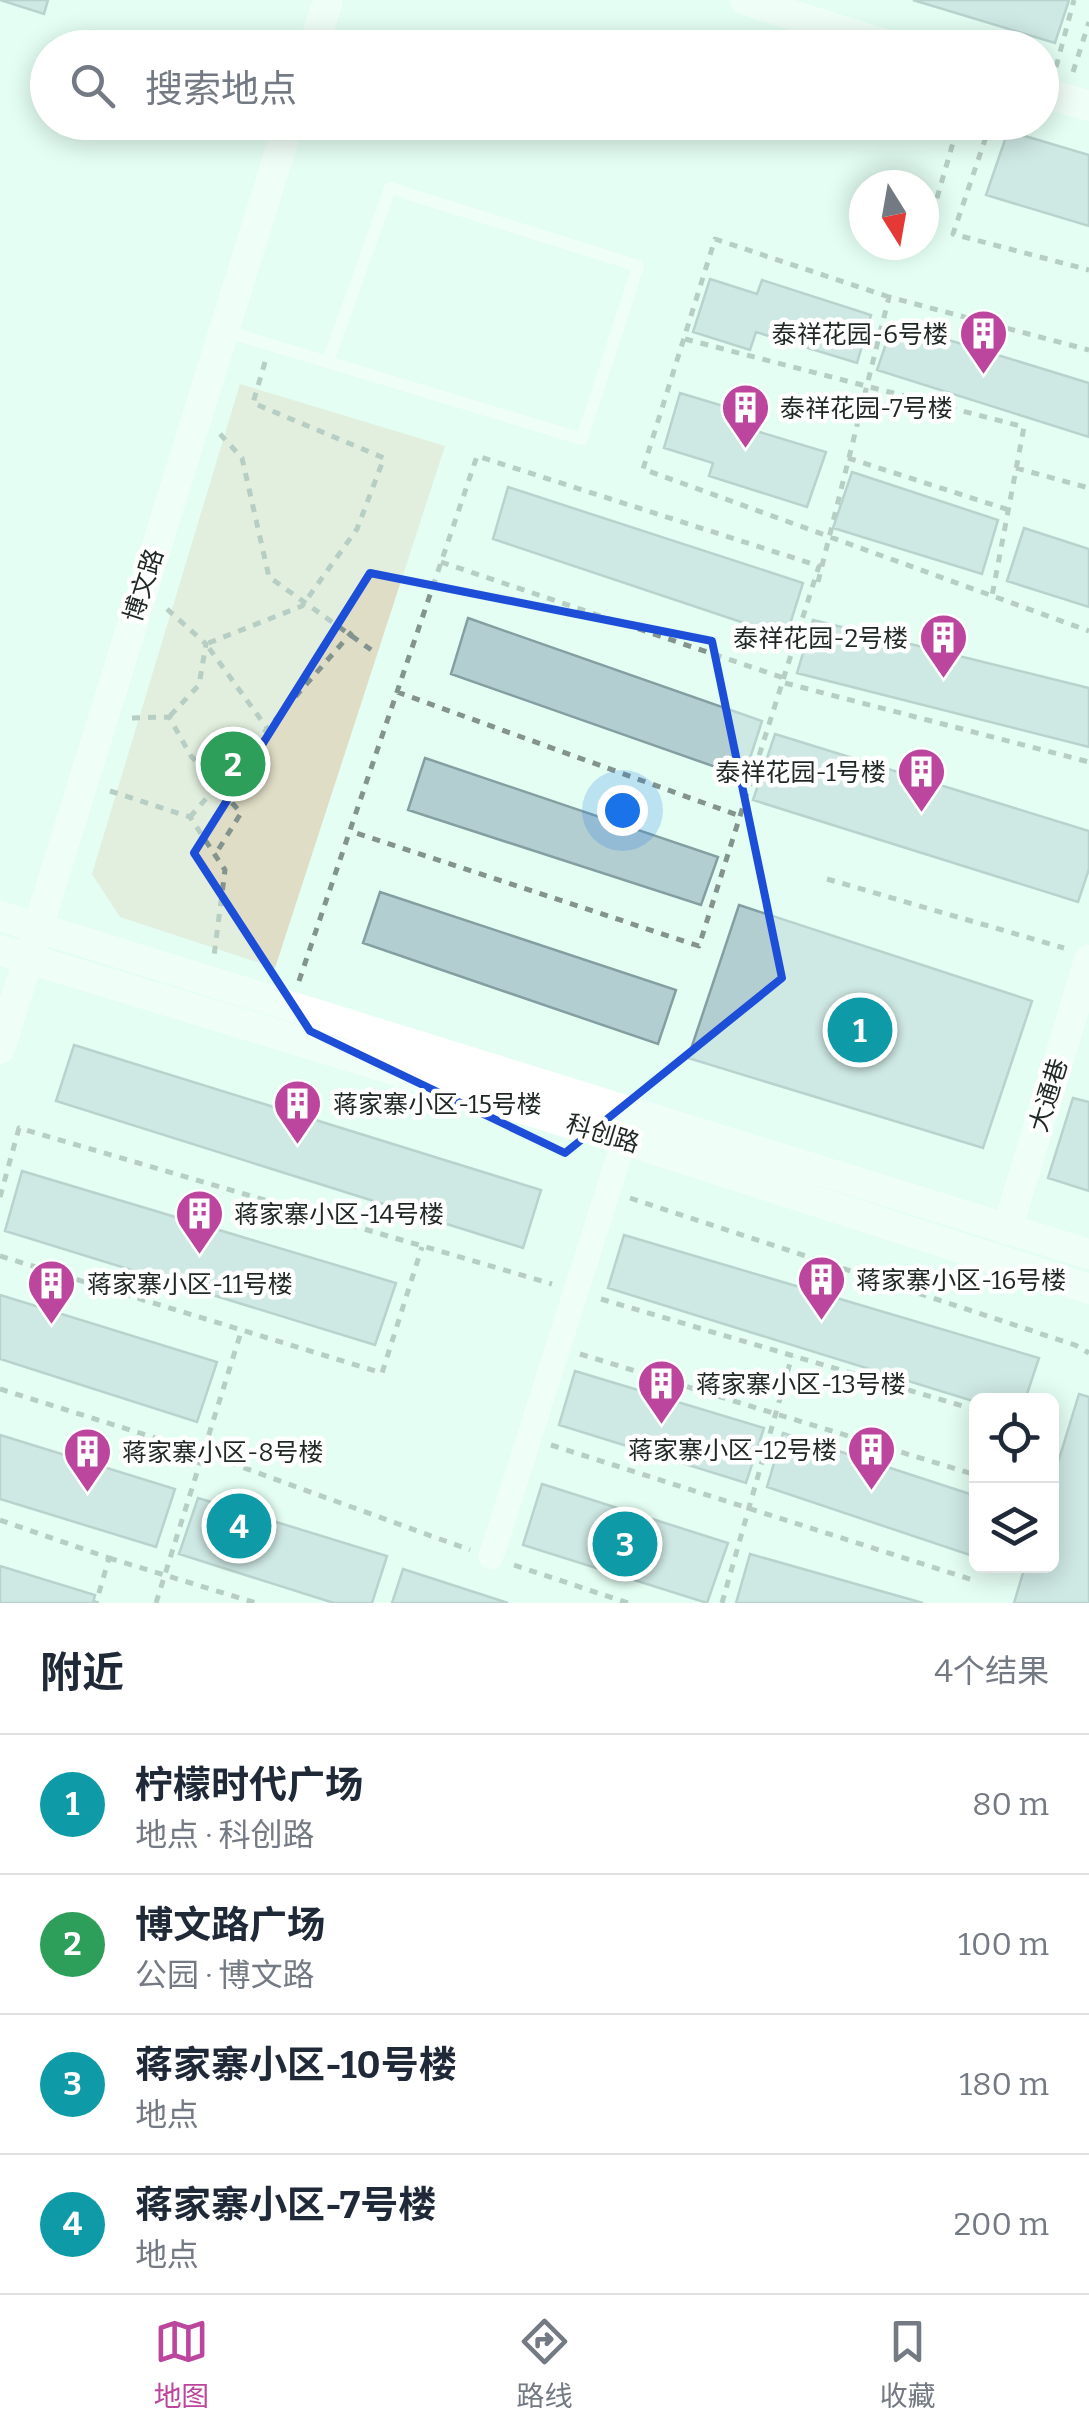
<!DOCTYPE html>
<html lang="zh">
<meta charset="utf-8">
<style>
body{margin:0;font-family:Bitter,"Noto Sans SC",serif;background:#f6f6f7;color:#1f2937}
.controls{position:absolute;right:30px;bottom:30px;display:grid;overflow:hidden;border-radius:15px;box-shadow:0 5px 25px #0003}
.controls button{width:90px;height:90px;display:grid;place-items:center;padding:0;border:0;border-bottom:2px solid #e0e1e3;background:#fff;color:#1f2937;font:50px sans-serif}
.compass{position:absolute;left:849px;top:170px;width:90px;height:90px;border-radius:50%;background:#fff;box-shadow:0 5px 25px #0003;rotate:169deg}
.you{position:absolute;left:622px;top:810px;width:35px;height:35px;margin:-25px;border:8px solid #fff;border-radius:50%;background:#1a73e8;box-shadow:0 0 0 15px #1a73e833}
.badge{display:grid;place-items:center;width:65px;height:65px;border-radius:50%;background:#bc469e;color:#fff;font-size:32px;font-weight:700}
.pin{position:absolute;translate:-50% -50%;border:5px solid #fff;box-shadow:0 2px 10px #0006}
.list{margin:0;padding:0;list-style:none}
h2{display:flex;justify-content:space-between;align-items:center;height:130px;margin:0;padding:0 40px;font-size:42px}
h2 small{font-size:32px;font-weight:400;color:#747a83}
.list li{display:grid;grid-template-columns:65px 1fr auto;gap:30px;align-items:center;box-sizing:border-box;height:140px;padding:0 40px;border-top:2px solid #e0e1e3}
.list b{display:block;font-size:38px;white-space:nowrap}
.list p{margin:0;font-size:32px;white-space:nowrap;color:#747a83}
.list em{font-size:32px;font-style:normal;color:#747a83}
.icon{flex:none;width:55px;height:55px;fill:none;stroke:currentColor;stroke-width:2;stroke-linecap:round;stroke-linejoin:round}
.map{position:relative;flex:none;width:1089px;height:1603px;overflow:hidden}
.search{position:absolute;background:#fff;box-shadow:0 5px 25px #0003;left:30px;right:30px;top:30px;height:110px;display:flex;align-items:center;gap:25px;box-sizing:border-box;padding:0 35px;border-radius:55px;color:#747a83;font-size:38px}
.sheet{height:690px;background:#fff}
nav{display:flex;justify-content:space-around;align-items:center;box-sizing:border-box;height:140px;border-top:2px solid #e0e1e3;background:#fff;font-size:28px;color:#747a83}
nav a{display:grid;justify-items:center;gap:5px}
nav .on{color:#bc469e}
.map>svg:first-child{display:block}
.green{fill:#e0ddc6}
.building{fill:#b3ced1;stroke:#849fa1;stroke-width:2.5}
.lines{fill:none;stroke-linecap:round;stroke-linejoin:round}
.path{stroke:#82948d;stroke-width:5;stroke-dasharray:8 8;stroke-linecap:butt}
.service{stroke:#fff;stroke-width:12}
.minor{stroke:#fff;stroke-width:25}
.tertiary{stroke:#fff;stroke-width:30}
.marked{fill:none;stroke:#1d4ed8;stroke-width:8;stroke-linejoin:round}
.labels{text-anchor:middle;stroke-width:9;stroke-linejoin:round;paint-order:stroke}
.poi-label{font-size:25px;fill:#1f2825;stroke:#fff;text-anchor:start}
.street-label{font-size:25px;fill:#1f2825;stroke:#fff}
</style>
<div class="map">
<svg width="1089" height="1603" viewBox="0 0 1089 1603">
<rect width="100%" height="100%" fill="#e4fef3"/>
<!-- green -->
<path class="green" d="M240 384 445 446 275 968 120 917 92 874Z"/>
<!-- building -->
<path class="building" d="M0 0H48L44 14Z
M913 0H1069L1055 43Z
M1008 131 1089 155V226L986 195Z
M710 279 757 294 762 280 871 315 857 363 756 332 750 350 693 332Z
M893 323 1089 383V437L877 370Z
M680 393 740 411 736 425 826 452 807 507 709 476 713 463 664 448Z
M852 472 998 520 982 574 833 528Z
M508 487 803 583 786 637 493 539Z
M1024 528 1089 549V607L1007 581Z
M468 618 762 721 744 777 451 674Z
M813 620 1089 688V747L797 673Z
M775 734 1089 831V869L1078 902 753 800Z
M425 758 718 857 701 905 408 810Z
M380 892 676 990 658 1044 363 943Z
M739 905 1032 1001 983 1148 688 1058Z
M74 1045 541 1190 523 1248 56 1101Z
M1073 1098 1089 1102V1191L1048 1178Z
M22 1171 396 1283 375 1345 5 1231Z
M624 1235 1039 1358 1025 1400 976 1402 608 1288Z
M0 1295 217 1362 197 1422 0 1359Z
M575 1371 764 1428 746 1483 559 1425Z
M1079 1394 1089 1397V1603H1014L1025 1566H1052V1482Z
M783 1433 976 1496V1557L767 1487Z
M0 1435 175 1489 156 1547 0 1499Z
M542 1484 728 1543 707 1603 523 1545Z
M198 1498 387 1556 372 1603H334L179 1554Z
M750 1554 923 1603H736Z
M0 1566 95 1595 93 1603H0Z
M403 1569 508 1603H392Z"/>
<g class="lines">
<!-- path -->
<path class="path" d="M1056 67 1074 0
M1073 72 1089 22
M991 122 953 234 1089 270
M928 229 959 122
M889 297 715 239 643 469 1089 631
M685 339 1024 427 992 596
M265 362 253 403 384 458 357 529 302 606 206 644 267 728
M220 434 242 458 269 577 377 654
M848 458 1009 510
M1016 468 1089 488
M441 562 784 678
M818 582 889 297 1089 350
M167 609 206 644 199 685 169 717
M785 683 1089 762
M397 692 740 816
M132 718 169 717 191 756 241 813 215 855
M110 791 190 817 225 870 214 956
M190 817 352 632
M827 879 1064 948
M299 981C358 806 418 631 477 456L819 566 699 946 350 831
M0 1197 19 1128 552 1284
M630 1198 1075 1345 1089 1353
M0 1256 382 1373 422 1247
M601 1299 976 1410
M580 1354 976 1475
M0 1389 203 1453 470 1550
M551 1445 976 1581
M0 1520 109 1558 96 1603
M109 1558 256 1603
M514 1565 628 1603
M156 1603 242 1329
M722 1603 792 1356"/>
<!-- service -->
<path class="service" d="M225 331 582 439 638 266 390 188 329 359"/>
<!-- minor -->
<path class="minor" d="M491 1557 629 1125"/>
<!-- tertiary -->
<path class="tertiary" d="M745 0 897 48
M313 48 328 0
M1042 92 1089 106
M0 916 1089 1254
M0 950 624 1140 1089 1289
M0 1049 289 122
M1007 1230 1089 960"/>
</g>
<!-- marked area -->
<path d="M0 0H1089V1603H0ZM370 573 712 641 782 978 565 1153 310 1031 194 853Z" fill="#e4fef3" fill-opacity=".55" fill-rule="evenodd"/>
<path class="marked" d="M370 573 712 641 782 978 565 1153 310 1031 194 853Z"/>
<!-- icons -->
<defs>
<symbol id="building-pin" viewBox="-11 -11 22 30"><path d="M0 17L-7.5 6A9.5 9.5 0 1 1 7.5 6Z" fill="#bc469e" stroke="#fff"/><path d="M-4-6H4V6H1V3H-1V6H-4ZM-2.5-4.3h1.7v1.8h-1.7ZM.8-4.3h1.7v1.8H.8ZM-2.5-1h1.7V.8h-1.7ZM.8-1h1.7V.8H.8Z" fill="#fff"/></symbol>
</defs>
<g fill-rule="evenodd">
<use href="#building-pin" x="956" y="306" width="55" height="75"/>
<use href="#building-pin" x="718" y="380" width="55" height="75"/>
<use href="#building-pin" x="916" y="610" width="55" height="75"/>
<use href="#building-pin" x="894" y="744" width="55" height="75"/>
<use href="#building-pin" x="270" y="1076" width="55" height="75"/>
<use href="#building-pin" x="172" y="1186" width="55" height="75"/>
<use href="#building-pin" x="794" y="1252" width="55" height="75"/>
<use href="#building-pin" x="24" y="1256" width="55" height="75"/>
<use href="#building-pin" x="634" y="1356" width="55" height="75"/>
<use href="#building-pin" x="844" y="1422" width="55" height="75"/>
<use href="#building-pin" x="60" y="1424" width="55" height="75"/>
</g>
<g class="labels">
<!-- poi labels -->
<g class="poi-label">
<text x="948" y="343" text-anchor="end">泰祥花园-6号楼</text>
<text x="780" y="417">泰祥花园-7号楼</text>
<text x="908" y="647" text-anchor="end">泰祥花园-2号楼</text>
<text x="886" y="781" text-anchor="end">泰祥花园-1号楼</text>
<text x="333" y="1113">蒋家寨小区-15号楼</text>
<text x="234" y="1223">蒋家寨小区-14号楼</text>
<text x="856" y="1289">蒋家寨小区-16号楼</text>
<text x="87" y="1293">蒋家寨小区-11号楼</text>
<text x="696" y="1393">蒋家寨小区-13号楼</text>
<text x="837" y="1459" text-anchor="end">蒋家寨小区-12号楼</text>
<text x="122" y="1461">蒋家寨小区-8号楼</text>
</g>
<!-- street labels -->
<g class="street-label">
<text transform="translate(143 585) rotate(-72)" y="9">博文路</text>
<text transform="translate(1048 1095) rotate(-73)" y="9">大通巷</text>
<text transform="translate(603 1133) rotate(17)" y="9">科创路</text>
</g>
</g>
</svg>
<div class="controls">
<button><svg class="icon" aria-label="locate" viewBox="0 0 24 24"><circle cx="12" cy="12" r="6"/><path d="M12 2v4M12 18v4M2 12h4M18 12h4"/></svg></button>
<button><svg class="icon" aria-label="layers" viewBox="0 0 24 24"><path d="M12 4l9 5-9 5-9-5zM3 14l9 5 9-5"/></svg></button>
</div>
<svg class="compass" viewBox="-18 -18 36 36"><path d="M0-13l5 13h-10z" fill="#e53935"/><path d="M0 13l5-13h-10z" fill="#747a83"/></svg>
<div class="you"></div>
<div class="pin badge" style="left:860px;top:1030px;background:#0f9aa8">1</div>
<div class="pin badge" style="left:233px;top:764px;background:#2e9e5b">2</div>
<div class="pin badge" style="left:625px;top:1544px;background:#0f9aa8">3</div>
<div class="pin badge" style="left:239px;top:1526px;background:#0f9aa8">4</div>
<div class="search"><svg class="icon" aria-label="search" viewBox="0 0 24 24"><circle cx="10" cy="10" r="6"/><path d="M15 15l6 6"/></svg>搜索地点</div>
</div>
<section class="sheet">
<h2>附近<small>4个结果</small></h2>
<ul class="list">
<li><span class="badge" style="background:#0f9aa8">1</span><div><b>柠檬时代广场</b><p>地点 · 科创路</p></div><em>80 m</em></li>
<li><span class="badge" style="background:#2e9e5b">2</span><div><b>博文路广场</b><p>公园 · 博文路</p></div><em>100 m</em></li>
<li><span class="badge" style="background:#0f9aa8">3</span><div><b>蒋家寨小区-10号楼</b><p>地点</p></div><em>180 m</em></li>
<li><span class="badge" style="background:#0f9aa8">4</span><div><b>蒋家寨小区-7号楼</b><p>地点</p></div><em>200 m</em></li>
</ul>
</section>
<nav>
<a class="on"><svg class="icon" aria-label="map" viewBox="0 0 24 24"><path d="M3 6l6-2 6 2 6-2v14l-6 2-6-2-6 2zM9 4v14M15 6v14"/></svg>地图</a>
<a><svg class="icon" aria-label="directions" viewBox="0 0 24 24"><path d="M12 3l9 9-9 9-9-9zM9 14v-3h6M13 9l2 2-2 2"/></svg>路线</a>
<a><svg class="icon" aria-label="saved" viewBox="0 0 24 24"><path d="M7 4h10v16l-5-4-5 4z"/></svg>收藏</a>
</nav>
